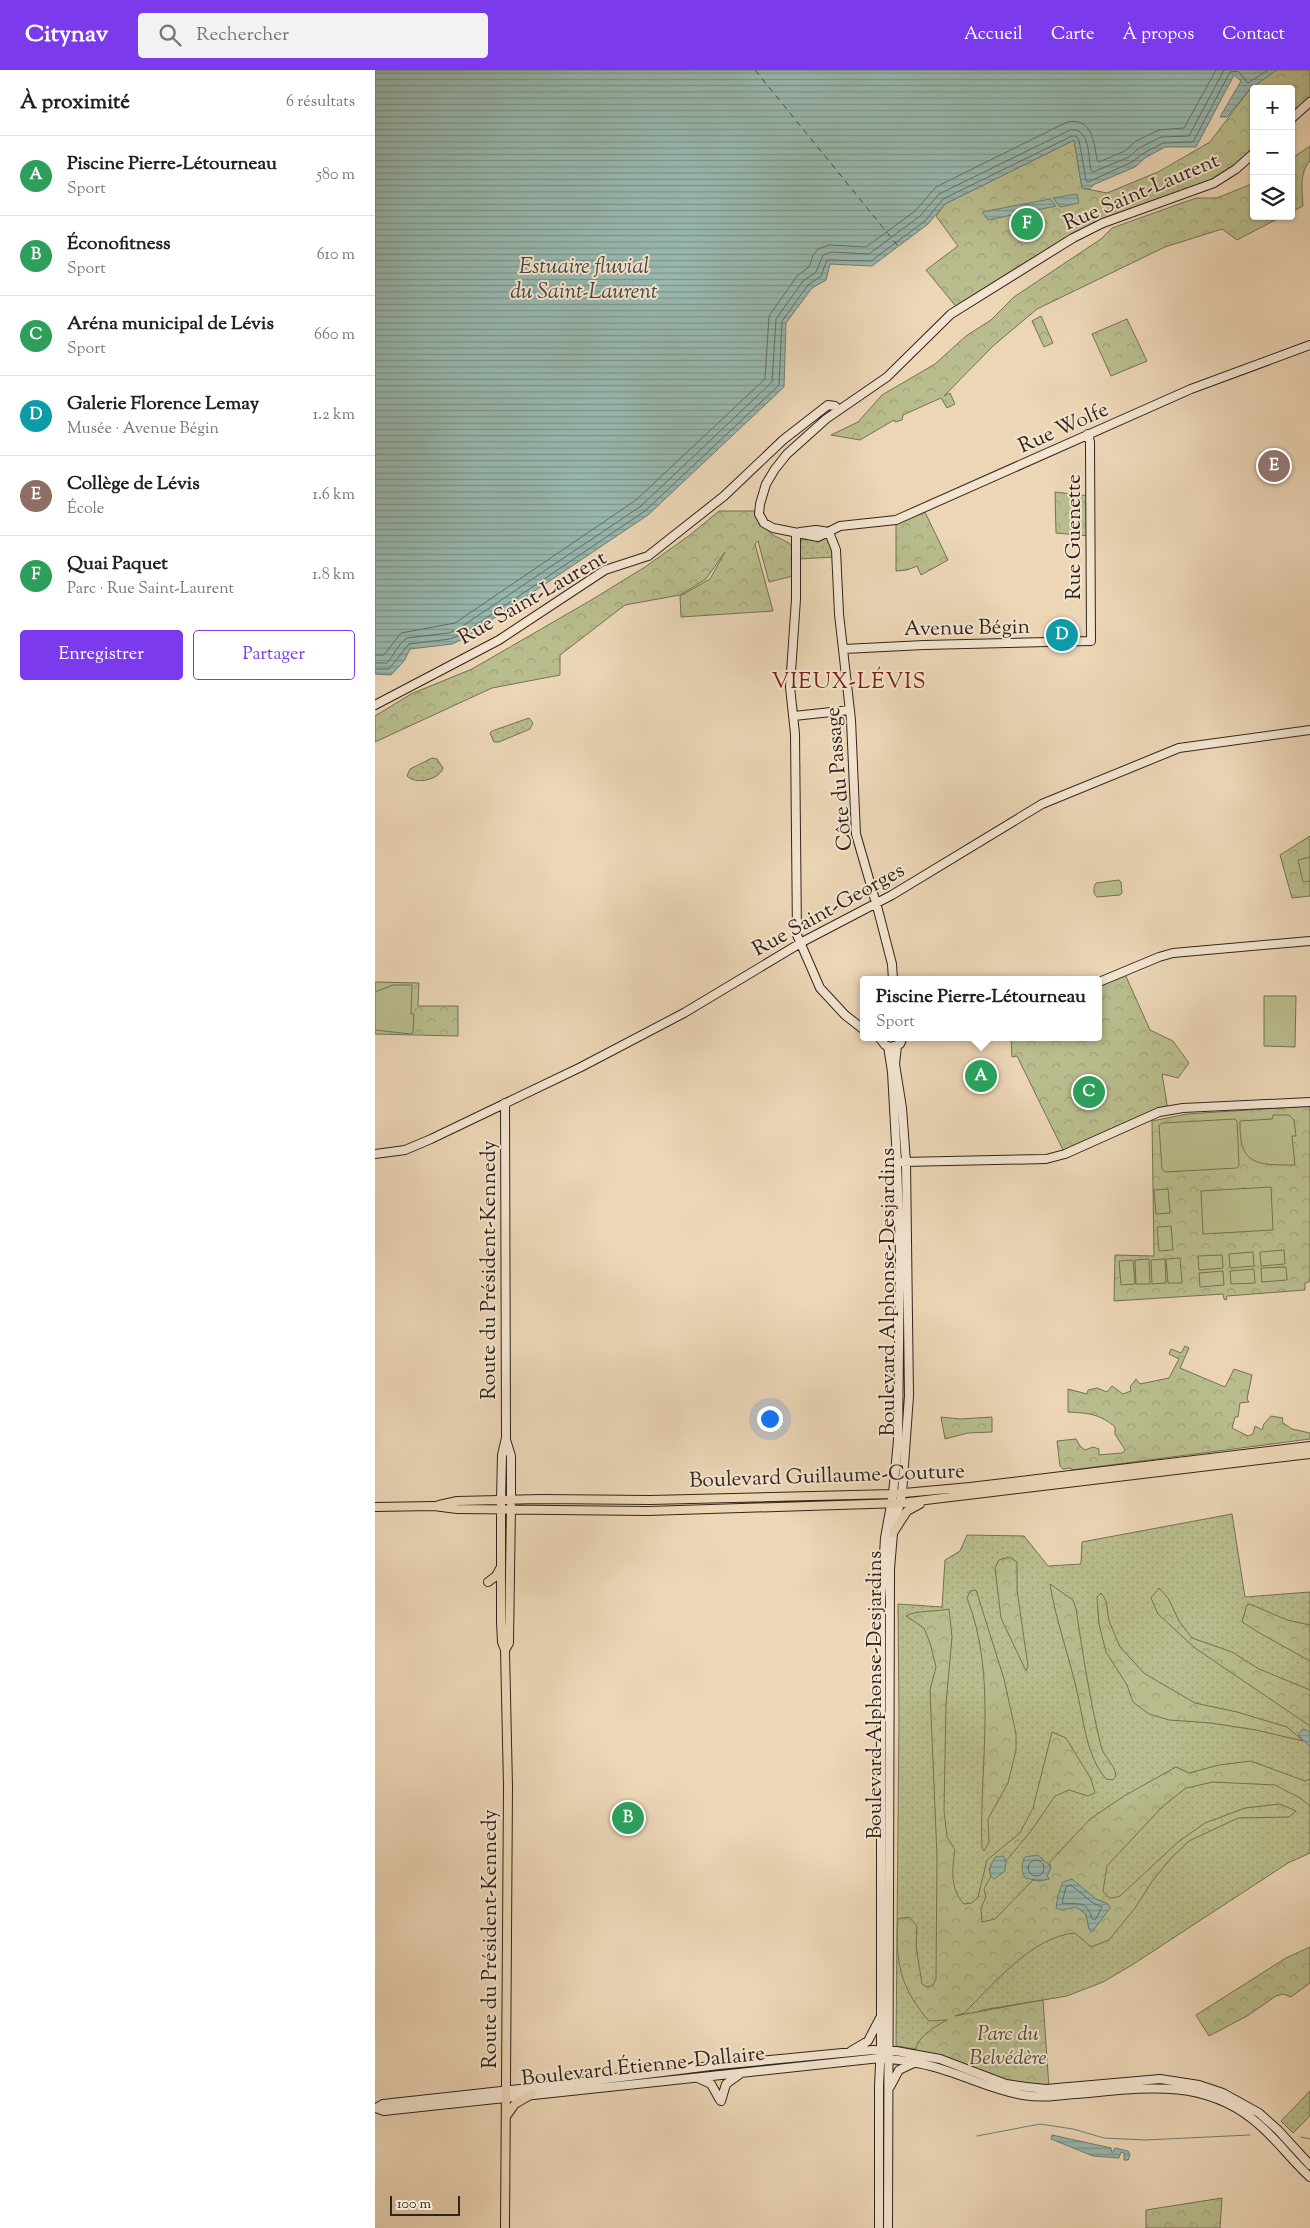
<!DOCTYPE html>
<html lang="fr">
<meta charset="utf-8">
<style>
body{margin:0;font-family:"Sorts Mill Goudy",serif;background:#f2f2f2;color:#222}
.controls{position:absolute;right:15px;top:15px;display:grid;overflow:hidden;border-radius:5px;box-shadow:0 1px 4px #0004}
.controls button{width:45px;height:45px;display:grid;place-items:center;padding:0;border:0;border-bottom:1px solid #e0e0e0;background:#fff;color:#222;font:25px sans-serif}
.scale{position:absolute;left:15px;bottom:12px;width:70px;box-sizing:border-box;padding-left:5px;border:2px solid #31241b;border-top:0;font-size:14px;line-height:18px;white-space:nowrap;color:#31241b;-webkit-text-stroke:4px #f3e4d0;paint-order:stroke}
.you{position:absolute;left:394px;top:1348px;width:18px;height:18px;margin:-12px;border:4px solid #fff;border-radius:50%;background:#1a73e8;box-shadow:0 0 0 8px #1a73e833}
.badge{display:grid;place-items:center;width:32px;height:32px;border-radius:50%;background:#7c3aed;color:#fff;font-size:16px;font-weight:700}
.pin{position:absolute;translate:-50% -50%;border:2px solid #fff;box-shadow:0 1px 5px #0006}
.popup{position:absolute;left:485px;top:906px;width:242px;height:65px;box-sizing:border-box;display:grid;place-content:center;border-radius:5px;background:#fff;filter:drop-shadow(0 1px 4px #0005);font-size:16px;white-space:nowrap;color:#767676}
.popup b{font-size:19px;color:#222}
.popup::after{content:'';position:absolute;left:50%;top:100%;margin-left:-10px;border:10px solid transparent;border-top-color:#fff}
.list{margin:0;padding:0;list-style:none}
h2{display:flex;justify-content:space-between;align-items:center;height:65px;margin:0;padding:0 20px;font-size:21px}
h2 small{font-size:16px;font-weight:400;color:#767676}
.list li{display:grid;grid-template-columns:32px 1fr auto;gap:15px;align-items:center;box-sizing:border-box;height:80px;padding:0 20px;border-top:1px solid #e0e0e0}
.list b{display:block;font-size:19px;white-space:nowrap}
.list p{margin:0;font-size:16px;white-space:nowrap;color:#767676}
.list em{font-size:16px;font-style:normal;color:#767676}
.actions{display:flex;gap:10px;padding:15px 20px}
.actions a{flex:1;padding:11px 0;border:1px solid #7c3aed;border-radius:5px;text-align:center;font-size:18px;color:#7c3aed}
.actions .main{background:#7c3aed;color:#fff}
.icon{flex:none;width:28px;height:28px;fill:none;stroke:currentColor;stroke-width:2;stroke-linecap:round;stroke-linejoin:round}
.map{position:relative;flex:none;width:935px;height:2158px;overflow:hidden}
header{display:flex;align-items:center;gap:30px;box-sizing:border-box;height:70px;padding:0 25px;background:#7c3aed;color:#fff}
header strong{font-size:24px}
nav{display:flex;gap:28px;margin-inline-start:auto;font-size:18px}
.search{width:350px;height:45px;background:#f2f2f2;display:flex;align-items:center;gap:12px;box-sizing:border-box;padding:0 18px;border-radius:5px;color:#767676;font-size:19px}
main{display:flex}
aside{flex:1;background:#fff}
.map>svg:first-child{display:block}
.grass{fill:url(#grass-dots);stroke:#757054}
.forest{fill:url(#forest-crowns);stroke:#757054;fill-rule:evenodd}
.garden{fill:#b9bd8d;stroke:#757054}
.water{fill:url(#water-rules);stroke:#6f7d74}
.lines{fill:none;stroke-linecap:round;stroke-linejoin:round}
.shore{stroke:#656e66;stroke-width:1}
.stream{stroke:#6f7d74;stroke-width:1}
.ferry{stroke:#4b4940;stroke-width:1;stroke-dasharray:6 5;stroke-linecap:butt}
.secondary-casing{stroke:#31241b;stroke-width:10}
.primary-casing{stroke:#31241b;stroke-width:10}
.secondary{stroke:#f3e4d0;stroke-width:8}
.primary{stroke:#ecd6b6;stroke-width:8}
.labels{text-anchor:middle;stroke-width:4;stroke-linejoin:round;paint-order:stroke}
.street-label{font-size:21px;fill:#31241b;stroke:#f3e4d0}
.park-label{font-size:21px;font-style:italic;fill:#534a38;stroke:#f3e4d0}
.water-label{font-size:22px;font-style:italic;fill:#4b4940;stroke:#f3e4d0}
.neighbourhood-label{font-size:22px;letter-spacing:1px;fill:#7a1f14;stroke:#f3e4d0}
</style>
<header>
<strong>Citynav</strong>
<div class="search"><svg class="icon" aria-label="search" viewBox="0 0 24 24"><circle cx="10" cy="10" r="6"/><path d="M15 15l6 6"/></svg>Rechercher</div>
<nav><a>Accueil</a><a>Carte</a><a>À propos</a><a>Contact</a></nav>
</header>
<main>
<aside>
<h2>À proximité<small>6 résultats</small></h2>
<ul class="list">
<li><span class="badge" style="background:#2e9e5b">A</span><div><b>Piscine Pierre-Létourneau</b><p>Sport</p></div><em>580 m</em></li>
<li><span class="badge" style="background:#2e9e5b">B</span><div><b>Éconofitness</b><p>Sport</p></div><em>610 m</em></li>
<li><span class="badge" style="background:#2e9e5b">C</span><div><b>Aréna municipal de Lévis</b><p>Sport</p></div><em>660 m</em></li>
<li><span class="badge" style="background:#0f9aa8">D</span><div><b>Galerie Florence Lemay</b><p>Musée · Avenue Bégin</p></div><em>1.2 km</em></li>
<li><span class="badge" style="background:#8d6e63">E</span><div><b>Collège de Lévis</b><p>École</p></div><em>1.6 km</em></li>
<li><span class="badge" style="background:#2e9e5b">F</span><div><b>Quai Paquet</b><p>Parc · Rue Saint-Laurent</p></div><em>1.8 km</em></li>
</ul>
<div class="actions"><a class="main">Enregistrer</a><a>Partager</a></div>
</aside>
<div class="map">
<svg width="935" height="2158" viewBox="0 0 935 2158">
<defs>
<pattern id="grass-dots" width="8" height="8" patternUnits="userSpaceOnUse" patternTransform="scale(1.25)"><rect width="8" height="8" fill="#b9bd8d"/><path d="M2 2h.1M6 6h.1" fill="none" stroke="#a0a279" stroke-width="1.8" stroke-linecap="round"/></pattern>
<pattern id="forest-crowns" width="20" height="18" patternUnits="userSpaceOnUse" patternTransform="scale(1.25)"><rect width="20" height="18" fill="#b9bd8d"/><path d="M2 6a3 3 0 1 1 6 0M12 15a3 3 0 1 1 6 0" fill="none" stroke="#a0a279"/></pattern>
<pattern id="water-rules" width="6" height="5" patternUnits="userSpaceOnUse" patternTransform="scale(1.25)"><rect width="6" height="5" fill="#99b9b0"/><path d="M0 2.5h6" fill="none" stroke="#7d968e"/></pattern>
</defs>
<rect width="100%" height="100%" fill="#ecd6b6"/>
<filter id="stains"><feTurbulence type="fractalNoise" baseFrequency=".004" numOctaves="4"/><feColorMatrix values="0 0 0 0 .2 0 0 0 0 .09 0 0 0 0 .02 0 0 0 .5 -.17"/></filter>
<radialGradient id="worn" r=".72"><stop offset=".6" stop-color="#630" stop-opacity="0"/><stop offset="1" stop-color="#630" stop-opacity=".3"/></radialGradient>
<!-- grass -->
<path class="grass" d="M452 467 460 487 424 489 426 470 446 469Z
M154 648 158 653 155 659 124 672H119L115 663 117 661Z
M57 688 62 689 68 698C64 710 41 715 32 706L35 699Z
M857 1444 870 1527 935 1522V1783L913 1793 757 1895 728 1912 692 1926 607 1940 540 1979 521 1976 524 1647 523 1534 567 1537 570 1490 585 1481 592 1465 649 1466 673 1496 706 1494 707 1472Z
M935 2021V2046L918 2063 906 2051Z"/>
<!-- forest -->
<path class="forest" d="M901 0H935V32L916 49V19H879V83L861 99 787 133 715 163 670 187 584 240 551 200 583 176 561 146 570 134 699 70 707 118 732 123 783 102 835 72 875 19Z
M935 76V91C924 103 927 121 928 136L916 142V89Z
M879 113V146H908L862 170 847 159 790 177 662 239 618 276 569 326 575 323 580 334 572 338 566 328 528 345 527 350 520 352 519 350 485 370 456 365 483 352 507 325 560 294 591 266 616 250 639 227 726 169 737 158 821 128H842Z
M666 246 678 273 669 277 657 251Z
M752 249 772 291 736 306 717 264Z
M680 422 715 426V466L681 463Z
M549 440 573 490 546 505 542 496 532 500 521 501V450Z
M344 441H382L385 454 398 465 414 473 418 479V506L394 512 383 471 380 474 398 541 306 547 305 526 335 509 350 482 331 509 305 525 250 535 185 585V605L117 618 0 672V646L36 624 97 599 218 529 270 497 315 465Z
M935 766V826L917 828 905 785Z
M749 902 775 960 798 971 814 993 803 1008 787 1004 793 1040 690 1084 642 986 637 987 636 967H724V912Z
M0 912 44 913 43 936H83V966L0 964Z
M935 1036V1208L934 1212 930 1213V1220L852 1226 851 1230 849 1229 848 1224 739 1231 740 1185 779 1186 777 1051 812 1044Z
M810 1276 814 1278 805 1298 850 1317 859 1299 877 1305 872 1329 874 1332 865 1333 863 1347H860L857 1358 873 1366 878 1364 880 1356 887 1360 889 1354 896 1346 908 1348 907 1352 917 1359 935 1363V1369L697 1400 696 1398 688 1399 685 1396 682 1371 701 1369 705 1376 710 1380 718 1377 724 1379V1385L747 1383 750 1380 740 1364V1357C725 1344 713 1343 693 1342V1319L712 1324 713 1320 722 1318 732 1322 737 1316 748 1324 756 1321 755 1317 761 1309 765 1314 794 1308 804 1289 794 1284 796 1279 806 1283Z
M566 1347 585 1349 617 1347V1362L593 1363 570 1369Z
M634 1487 642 1492V1520L653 1596 651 1601 626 1548 620 1498 624 1490Z
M675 1514 698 1530 701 1539C708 1585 715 1631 726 1676 729 1688 740 1694 741 1706L738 1710 731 1709C712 1687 709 1653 703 1626 695 1588 681 1552 675 1514Z
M784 1518 793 1528 804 1551 817 1568 857 1582 884 1599 935 1620V1656L820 1578 783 1544 776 1528Z
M601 1520 629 1609 641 1664V1680L633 1713 613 1749 614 1772 609 1781 607 1778C604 1695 623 1607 592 1528L595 1521Z
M726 1523 731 1531 734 1551 745 1577 770 1604 820 1633 862 1642 912 1657 928 1671 881 1660 836 1653 794 1650 774 1644 758 1632 752 1615 731 1582 724 1554 722 1527Z
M875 1534 912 1550 935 1555V1591L888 1565 867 1552 872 1535Z
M574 1539 577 1567 571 1634 569 1741 572 1767 580 1780C577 1800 575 1819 589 1834L597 1833 603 1827 612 1790 645 1763 658 1738 677 1662 691 1668 716 1709 720 1723 713 1726 694 1720 680 1726 656 1761 631 1791 628 1786 614 1799 616 1806 609 1819 611 1827 606 1838 607 1852 620 1849 658 1810 665 1811 674 1808 672 1806 676 1797 674 1793 715 1749 749 1726 801 1697 814 1703 844 1695 876 1691 930 1711 935 1709V1736L925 1728 900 1715 838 1712 811 1718 787 1737 732 1796 728 1821C734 1829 736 1829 745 1826L803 1772 830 1753 870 1738 905 1734 921 1741 914 1747 863 1748 814 1771 796 1788 778 1810 760 1838 734 1870 716 1877 700 1863C656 1867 619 1914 589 1943L580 1946 668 1930 674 2018 640 2016 540 1984C540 1968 559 1957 572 1950L554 1951C525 1918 520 1891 523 1849L534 1847 542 1856 541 1876 547 1914 552 1917 558 1915 561 1909 562 1786 555 1620 561 1597 555 1573 549 1558 531 1546C540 1540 562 1542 574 1539ZM696 1809 721 1829 733 1834 714 1859 711 1844 701 1837Z
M935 1877V1913L916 1927 908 1924 901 1926 872 1946 834 1966 821 1945 911 1888Z
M847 2128 845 2158H771V2140Z"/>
<!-- garden -->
<path class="garden" d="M935 787V811L928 812 923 790Z
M744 810 746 812 747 823 745 825 722 827C718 824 718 817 721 813Z
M18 915H37L36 944H39L38 962 36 964 0 960V922Z
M889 926H921L920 977 889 976Z
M898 1045H914L919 1050 921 1066H917L920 1095C880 1095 864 1095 865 1051L897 1049Z
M860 1049 862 1051 864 1095 862 1098 790 1102 787 1099 784 1055 788 1053Z
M896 1117 898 1160 828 1164 826 1121Z
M793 1119 795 1143 781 1144 779 1120Z
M796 1156 798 1180 784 1181 782 1157Z
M909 1180 910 1194 886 1196 885 1182Z
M878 1182 879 1196 855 1198 854 1184Z
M847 1185 848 1198 824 1200 823 1186Z
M805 1188 807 1213H793L791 1189Z
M774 1189 775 1214H761L760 1190Z
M790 1189 791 1213 777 1214 776 1190Z
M758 1190 760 1214 746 1215 744 1191Z
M911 1197 912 1210 887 1212 886 1198Z
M879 1199 880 1213 856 1214 855 1201Z
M848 1201 849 1215 825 1217 824 1203Z"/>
<!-- water -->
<path class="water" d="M0 0H902L875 19 852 47H845L866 11 859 5 821 77H790L770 88 760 97 720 114 714 119 707 118 699 70 570 134 553 154 497 196 455 194 451 210 437 218 411 253 409 317 273 445 88 569 77 574 35 579 29 591 16 605 0 604Z
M702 124 704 133 685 137 678 128Z
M675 129 681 136 613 150 607 142Z
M928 1659 935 1662V1677L923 1665Z
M663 1785 676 1797 672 1806 674 1809 665 1811 650 1808C646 1800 646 1795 650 1787Z
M628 1786 631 1791 630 1801 619 1809C611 1802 616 1795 620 1787Z
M697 1809 721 1829 733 1834 735 1838 717 1862 714 1859 711 1844 701 1837 687 1840 681 1838 683 1825 688 1812Z
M677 2065 736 2078 737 2083 740 2078 753 2081 755 2085 753 2090H749V2083L746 2082 744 2088 718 2086 676 2069Z"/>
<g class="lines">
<!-- shore -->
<path class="shore" d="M0 585H9L26 563 80 553 261 430 390 309 394 246 422 206 434 197 438 185 443 179 454 175 491 177 540 141 561 117 692 52C717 47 719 72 722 90L724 92 750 81 761 71 784 60 809 58 841 0
M0 593H12C19 585 23 574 32 568L74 563 83 559 266 436 397 312 401 249 428 211 441 202 448 185 456 182 494 184 545 146 564 124 695 60C715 57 713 86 716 100L718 102 754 87 764 78 786 67 814 66 849 0
M0 599H14L34 574 75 569 86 565 270 441 404 315 407 251 433 215 446 206 452 190 496 191 550 151 568 129 697 66H701L704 70 711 110 713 112 757 92 767 84 788 73 818 72 855 2 863 1 873 13 893 0
M653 1798a8 8 0 1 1 16 0a8 8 0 1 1-16 0Z
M696 1815 718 1833 727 1837 721 1849H717C712 1829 702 1835 687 1833L691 1817Z"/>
<!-- stream -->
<path class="stream" d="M602 2066 665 2054 698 2059 729 2068 770 2070 875 2065
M926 2067 935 2069"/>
<!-- ferry -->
<path class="ferry" d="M380 0 523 176"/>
<defs>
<path id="secondary" d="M916 49 935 32
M879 83 861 99 839 113 728 153 698 168 576 244 512 307 451 349 412 384 400 399 391 414 385 434 384 444 389 453 398 458 443 467 465 456 521 450 816 319 935 275
M425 462 441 460 454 462
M454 462 461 480 464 544 476 650 481 764 503 840 517 894 518 910
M421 463V529L415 617 420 664 422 865 445 918 470 945 488 959
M469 579 549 575 716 571 715 372 713 364
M0 635 124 570 230 500 273 486 349 426 408 370 453 335 460 336 463 340
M419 646 475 640
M724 912 784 887 798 883 935 871
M504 967 510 975 516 977 525 974 528 967
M0 1084 30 1080 56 1069 206 997 309 943 429 871 517 825 667 734 804 678 935 660
M527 1092 671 1089 690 1084 784 1042 808 1038 935 1032
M131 1370 136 1386V1429
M126 1430 127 1385 131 1368 130 1033
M476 1981 493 1971 505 1948
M323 2008 336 2014 345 2030
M515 2017 524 2000 539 1993
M346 2031 351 2014 365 2004
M1 2038 9 2041 505 1988C528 1990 550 1993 572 2001 598 2009 621 2021 648 2025 666 2028 683 2026 701 2024 763 2019 823 2007 876 2048 899 2065 914 2088 935 2107
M1 2038 8 2034 191 2014 344 1995 498 1980 521 1981 565 1989 631 2014 651 2017 671 2019 785 2009 824 2015 848 2023 884 2043 903 2060 935 2095
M504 2158V2016L506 1974V1531L510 1468 518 1424 523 1370 525 1183 522 1091 517 1002 513 976
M513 2158 515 1499 518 1463 527 1423 534 1326 531 1092 527 1038 520 994 522 976"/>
<path id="primary" d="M126 1434V1552L127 1572 130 1580 133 1717 130 2158
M64 1435 82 1431 166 1429 275 1430 518 1424 595 1417 935 1376
M0 1437 59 1436 82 1439 273 1441 526 1433 935 1384
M518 1463 532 1441 545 1434
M113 1512 121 1506 126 1497
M130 1580 134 1573 136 1436
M132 2045 140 2034 157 2024"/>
</defs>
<!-- secondary casing -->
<use href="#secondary" class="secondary-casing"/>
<!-- primary casing -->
<use href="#primary" class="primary-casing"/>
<!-- secondary -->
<use href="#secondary" class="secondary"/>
<!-- primary -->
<use href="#primary" class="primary"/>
</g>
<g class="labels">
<!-- street labels -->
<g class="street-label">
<text transform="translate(766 121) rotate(-23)" y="7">Rue Saint-Laurent</text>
<text transform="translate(688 357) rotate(-24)" y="7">Rue Wolfe</text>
<text transform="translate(698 467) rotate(-90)" y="7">Rue Guenette</text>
<text transform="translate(157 527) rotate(-30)" y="7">Rue Saint-Laurent</text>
<text transform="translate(592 557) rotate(-1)" y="7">Avenue Bégin</text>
<text transform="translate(463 709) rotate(-95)" y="7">Côte du Passage</text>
<text transform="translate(453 839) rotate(-29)" y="7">Rue Saint-Georges</text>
<text transform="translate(113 1200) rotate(-90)" y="7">Route du Président-Kennedy</text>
<text transform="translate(512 1222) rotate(-90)" y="7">Boulevard Alphonse-Desjardins</text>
<text transform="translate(452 1405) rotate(-2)" y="7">Boulevard Guillaume-Couture</text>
<text transform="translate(499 1625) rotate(-90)" y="7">Boulevard Alphonse-Desjardins</text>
<text transform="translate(114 1869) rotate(-90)" y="7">Route du Président-Kennedy</text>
<text transform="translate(268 1995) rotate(-6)" y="7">Boulevard Étienne-Dallaire</text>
</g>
<!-- park labels -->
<g class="park-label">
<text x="633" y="1970">Parc du<tspan x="633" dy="24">Belvédère</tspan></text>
</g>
<!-- water labels -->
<g class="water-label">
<text x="209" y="203">Estuaire fluvial<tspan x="209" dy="25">du Saint-Laurent</tspan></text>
</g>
<!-- neighbourhood labels -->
<g class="neighbourhood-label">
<text x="474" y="618">VIEUX-LÉVIS</text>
</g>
</g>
<rect width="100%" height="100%" filter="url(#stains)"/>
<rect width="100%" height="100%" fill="url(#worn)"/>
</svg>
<div class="controls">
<button>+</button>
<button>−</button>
<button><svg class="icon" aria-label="layers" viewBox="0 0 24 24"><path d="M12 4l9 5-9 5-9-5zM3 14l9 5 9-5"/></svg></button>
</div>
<div class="scale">100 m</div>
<div class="you"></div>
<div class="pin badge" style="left:606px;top:1006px;background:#2e9e5b">A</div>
<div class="popup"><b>Piscine Pierre-Létourneau</b>Sport</div>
<div class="pin badge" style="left:253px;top:1748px;background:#2e9e5b">B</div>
<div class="pin badge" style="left:714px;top:1022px;background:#2e9e5b">C</div>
<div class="pin badge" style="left:687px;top:565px;background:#0f9aa8">D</div>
<div class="pin badge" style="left:899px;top:396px;background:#8d6e63">E</div>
<div class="pin badge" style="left:652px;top:154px;background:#2e9e5b">F</div>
</div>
</main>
